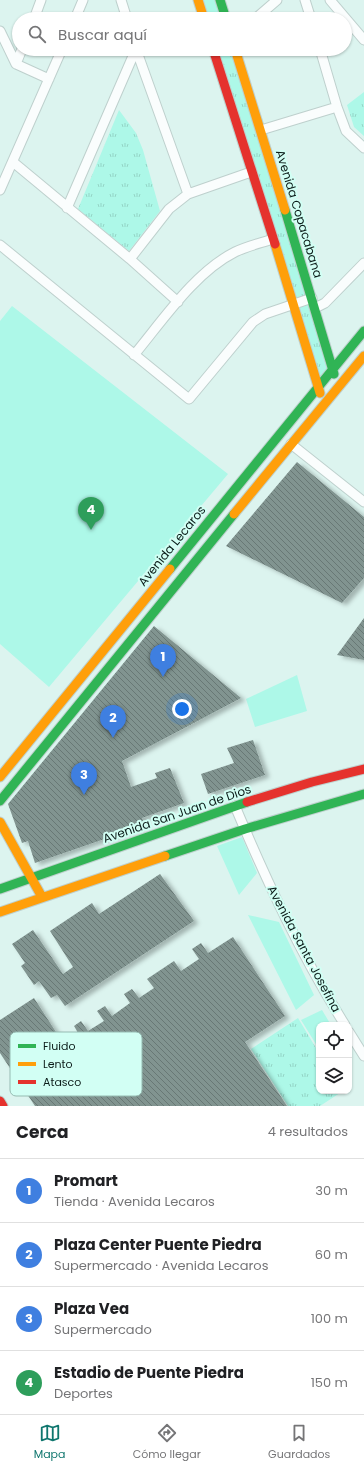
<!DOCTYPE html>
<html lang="es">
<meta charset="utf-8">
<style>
body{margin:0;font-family:Poppins,sans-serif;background:#f6f6f6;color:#202124}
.controls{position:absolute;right:12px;bottom:12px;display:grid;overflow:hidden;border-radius:8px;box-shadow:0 1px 3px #0004}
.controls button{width:36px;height:36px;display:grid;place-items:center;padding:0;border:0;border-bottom:1px solid #e0e0e0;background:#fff;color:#202124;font:20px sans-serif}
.you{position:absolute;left:182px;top:709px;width:14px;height:14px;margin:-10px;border:3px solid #fff;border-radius:50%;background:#1a73e8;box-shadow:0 0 0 6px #1a73e833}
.badge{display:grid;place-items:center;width:26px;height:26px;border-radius:50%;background:#0f766e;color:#fff;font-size:13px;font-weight:700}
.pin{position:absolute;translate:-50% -33px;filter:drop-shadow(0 1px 2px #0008)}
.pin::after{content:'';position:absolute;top:21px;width:14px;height:12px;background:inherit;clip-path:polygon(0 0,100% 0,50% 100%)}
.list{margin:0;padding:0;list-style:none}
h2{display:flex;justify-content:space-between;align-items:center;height:52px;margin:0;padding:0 16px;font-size:17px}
h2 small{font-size:13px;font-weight:400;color:#757577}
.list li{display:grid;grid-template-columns:26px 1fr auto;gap:12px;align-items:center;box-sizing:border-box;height:64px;padding:0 16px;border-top:1px solid #e0e0e0}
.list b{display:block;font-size:15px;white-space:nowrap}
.list p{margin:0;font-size:13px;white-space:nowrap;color:#757577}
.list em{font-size:13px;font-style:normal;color:#757577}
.icon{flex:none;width:22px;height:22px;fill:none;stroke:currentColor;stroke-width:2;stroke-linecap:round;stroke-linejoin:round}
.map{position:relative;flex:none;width:364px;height:1106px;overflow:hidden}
.search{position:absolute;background:#fff;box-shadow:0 1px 3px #0004;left:12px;right:12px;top:12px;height:44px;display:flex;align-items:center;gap:10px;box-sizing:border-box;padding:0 14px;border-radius:22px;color:#757577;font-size:15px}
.sheet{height:308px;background:#fff}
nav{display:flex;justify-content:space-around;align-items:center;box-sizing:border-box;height:56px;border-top:1px solid #e0e0e0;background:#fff;font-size:11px;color:#757577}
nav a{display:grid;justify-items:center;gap:2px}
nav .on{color:#0f766e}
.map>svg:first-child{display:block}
.grass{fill:#adf8e8}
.park{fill:url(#park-tufts)}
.building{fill:url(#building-back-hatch);filter:url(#shadow)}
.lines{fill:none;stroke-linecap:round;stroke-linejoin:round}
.street-casing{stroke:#bed0cd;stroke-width:11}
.fast-casing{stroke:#bed0cd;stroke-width:11}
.slow-casing{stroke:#bed0cd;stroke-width:11}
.jam-casing{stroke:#bed0cd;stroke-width:11}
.street{stroke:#fafdfd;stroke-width:9}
.fast{stroke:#30b455;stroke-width:9}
.slow{stroke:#ff9f0a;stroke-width:9}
.jam{stroke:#e5322d;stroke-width:9}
.labels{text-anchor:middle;stroke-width:4;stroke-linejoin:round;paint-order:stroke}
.street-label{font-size:12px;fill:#0b1c19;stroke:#d2fff4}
.key{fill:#d2fff4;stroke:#96bbb2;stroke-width:1}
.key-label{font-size:11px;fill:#0b1c19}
</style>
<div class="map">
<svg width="364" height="1106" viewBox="0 0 364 1106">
<defs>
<pattern id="park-tufts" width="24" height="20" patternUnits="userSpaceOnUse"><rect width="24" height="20" fill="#adf8e8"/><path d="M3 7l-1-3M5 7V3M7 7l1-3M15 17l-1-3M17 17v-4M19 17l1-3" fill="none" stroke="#94d4c6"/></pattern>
<pattern id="building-back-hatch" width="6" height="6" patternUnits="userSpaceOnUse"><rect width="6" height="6" fill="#819490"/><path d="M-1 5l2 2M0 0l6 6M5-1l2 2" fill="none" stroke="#687875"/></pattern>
<filter id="shadow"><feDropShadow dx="4.5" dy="2.5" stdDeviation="2" flood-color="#0004"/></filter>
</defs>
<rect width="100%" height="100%" fill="#dcf4ef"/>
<!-- grass -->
<path class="grass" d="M12 306 228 474 49 687 0 644V321Z
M297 675 307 711 255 727 246 699Z
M242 837 257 873 239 895 217 846Z
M248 915 279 922 314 995 296 1010Z
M322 1010 331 1025H319V1049L301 1020Z"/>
<!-- park -->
<path class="park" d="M202 0H216L222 19H208Z
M217 49H231L309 297 295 302Z
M364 92V136L354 127 347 105Z
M119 110 136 133 143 150 160 211 129 251 78 209Z
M311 300 331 370 319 385 296 305Z
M298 1018 319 1053V1091H343L320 1106H288L251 1049Z"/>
<!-- building -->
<path class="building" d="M297 462 364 517V578L342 603 226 546Z
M364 618V660L337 655Z
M154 626 241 698 122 761 131 787 157 778 155 773 170 768 184 803 142 818 145 825 35 863 28 841 22 843 8 804Z
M253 740 265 775 208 794 201 774 234 763 227 748Z
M160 874 194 921 65 1006 57 995 51 998 39 981 34 985 21 966 25 963 12 944 33 930 63 974 73 967 50 931 92 903 99 914Z
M233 937 285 1016 245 1042 287 1106H35L0 1053V1020L34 998 65 1046 80 1036 74 1026 81 1021 88 1031 104 1021 97 1011 105 1006 112 1016 130 1003 124 994 132 989 139 998 154 988 147 979 174 961 181 971 199 959 192 949 201 943 208 953Z"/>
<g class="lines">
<defs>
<path id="street" d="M121 0 127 19
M305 0 311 19
M330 0 364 40
M34 19 41 0
M75 19 83 0
M255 19 277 0
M0 31 16 64 49 79
M136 49 188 194
M320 49 337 107 346 131 364 148
M16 64 22 49
M261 130 337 107
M13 162 130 259 178 302
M0 190 62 49
M67 208 136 49
M0 245 189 399 253 322 265 314 312 298
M130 259 169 209 188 194 251 172
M315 308 325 303 364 263
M134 355C163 320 195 272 235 252 247 246 261 243 273 239
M291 444 364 502
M235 806C267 882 301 955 345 1025
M349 1032 364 1056"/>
<path id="fast" d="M220 0 226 19
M285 210 334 374
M170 569 364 331
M0 801 234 514
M165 856 245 829 364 794
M0 889 247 802"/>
<path id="slow" d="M198 0 204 19
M235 49 285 210
M275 244 320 393
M234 514 364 356
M0 777 170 569
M0 822 42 897
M0 912 165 856"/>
<path id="jam" d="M213 49 275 244
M247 802 312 782 364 769
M0 1101 3 1106"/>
</defs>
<!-- street casing -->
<use href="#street" class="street-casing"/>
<!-- fast casing -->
<use href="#fast" class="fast-casing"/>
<!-- slow casing -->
<use href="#slow" class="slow-casing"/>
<!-- jam casing -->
<use href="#jam" class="jam-casing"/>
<!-- street -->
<use href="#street" class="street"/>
<!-- fast -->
<use href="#fast" class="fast"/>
<!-- slow -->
<use href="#slow" class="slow"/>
<!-- jam -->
<use href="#jam" class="jam"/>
</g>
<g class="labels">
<!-- street labels -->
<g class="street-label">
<text transform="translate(299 214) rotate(73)" y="4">Avenida Copacabana</text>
<text transform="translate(172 546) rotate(-51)" y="4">Avenida Lecaros</text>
<text transform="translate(177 814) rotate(-19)" y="4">Avenida San Juan de Dios</text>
<text transform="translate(304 949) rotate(62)" y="4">Avenida Santa Josefina</text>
</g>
</g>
<!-- legend -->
<rect x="10" y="1032" width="132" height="64" rx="6" class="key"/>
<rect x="18" y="1044" width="18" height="4" fill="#30b455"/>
<rect x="18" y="1062" width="18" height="4" fill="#ff9f0a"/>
<rect x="18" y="1080" width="18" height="4" fill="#e5322d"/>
<g class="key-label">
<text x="43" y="1050">Fluido</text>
<text x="43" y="1068">Lento</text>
<text x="43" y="1086">Atasco</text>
</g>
</svg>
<div class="controls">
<button><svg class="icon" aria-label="locate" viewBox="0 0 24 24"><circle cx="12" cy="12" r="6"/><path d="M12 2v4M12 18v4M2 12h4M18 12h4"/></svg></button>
<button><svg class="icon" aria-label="layers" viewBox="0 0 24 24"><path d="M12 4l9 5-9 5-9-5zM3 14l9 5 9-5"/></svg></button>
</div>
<div class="you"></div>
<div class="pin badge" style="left:163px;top:677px;background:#3f7fe0">1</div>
<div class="pin badge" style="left:113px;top:738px;background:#3f7fe0">2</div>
<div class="pin badge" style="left:84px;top:795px;background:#3f7fe0">3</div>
<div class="pin badge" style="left:91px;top:530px;background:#2e9e5b">4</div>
<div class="search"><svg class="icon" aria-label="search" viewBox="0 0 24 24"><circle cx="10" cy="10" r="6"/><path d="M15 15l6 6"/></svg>Buscar aquí</div>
</div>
<section class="sheet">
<h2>Cerca<small>4 resultados</small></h2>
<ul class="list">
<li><span class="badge" style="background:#3f7fe0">1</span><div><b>Promart</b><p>Tienda · Avenida Lecaros</p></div><em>30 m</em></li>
<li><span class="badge" style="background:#3f7fe0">2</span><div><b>Plaza Center Puente Piedra</b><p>Supermercado · Avenida Lecaros</p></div><em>60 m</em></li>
<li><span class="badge" style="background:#3f7fe0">3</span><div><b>Plaza Vea</b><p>Supermercado</p></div><em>100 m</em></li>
<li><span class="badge" style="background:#2e9e5b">4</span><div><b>Estadio de Puente Piedra</b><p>Deportes</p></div><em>150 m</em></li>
</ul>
</section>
<nav>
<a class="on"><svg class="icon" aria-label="map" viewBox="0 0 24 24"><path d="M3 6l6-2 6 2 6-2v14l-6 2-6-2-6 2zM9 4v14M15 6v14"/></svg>Mapa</a>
<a><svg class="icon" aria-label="directions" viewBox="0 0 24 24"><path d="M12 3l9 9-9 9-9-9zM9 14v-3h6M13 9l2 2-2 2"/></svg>Cómo llegar</a>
<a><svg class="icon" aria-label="saved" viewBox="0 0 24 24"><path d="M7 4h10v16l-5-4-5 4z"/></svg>Guardados</a>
</nav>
